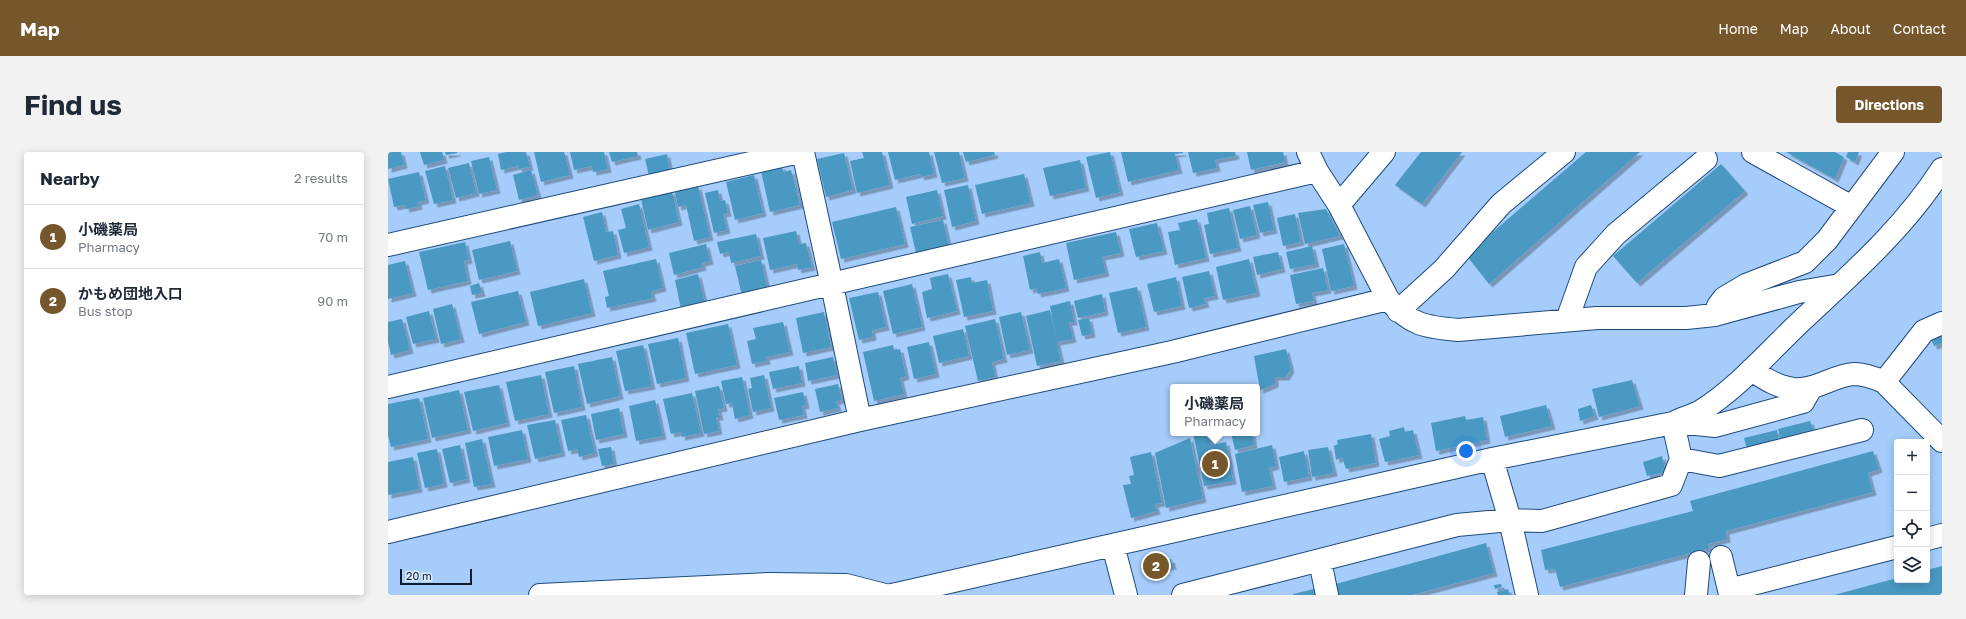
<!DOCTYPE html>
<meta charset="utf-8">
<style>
body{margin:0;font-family:"Golos Text","Noto Sans JP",sans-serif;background:#f2f2f3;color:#1f2937}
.controls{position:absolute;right:12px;bottom:12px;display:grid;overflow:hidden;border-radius:4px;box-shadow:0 2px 10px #0003}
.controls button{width:36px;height:36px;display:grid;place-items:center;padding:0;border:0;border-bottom:1px solid #e0e1e3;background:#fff;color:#1f2937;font:20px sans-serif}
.scale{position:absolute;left:12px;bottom:10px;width:72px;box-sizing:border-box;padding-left:4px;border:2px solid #081b31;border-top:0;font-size:11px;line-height:14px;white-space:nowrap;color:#081b31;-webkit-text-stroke:3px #dcebfd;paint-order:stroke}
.you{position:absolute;left:1078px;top:299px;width:14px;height:14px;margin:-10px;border:3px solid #fff;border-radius:50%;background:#1a73e8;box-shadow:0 0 0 6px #1a73e833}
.badge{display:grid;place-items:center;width:26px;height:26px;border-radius:50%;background:#76572c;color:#fff;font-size:13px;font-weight:700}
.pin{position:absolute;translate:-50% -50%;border:2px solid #fff;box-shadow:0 1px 4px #0006}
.popup{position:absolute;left:782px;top:232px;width:90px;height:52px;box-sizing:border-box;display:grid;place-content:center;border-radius:4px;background:#fff;filter:drop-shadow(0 1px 3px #0005);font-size:13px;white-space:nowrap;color:#747a83}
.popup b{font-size:15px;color:#1f2937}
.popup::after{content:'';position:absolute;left:50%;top:100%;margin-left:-8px;border:8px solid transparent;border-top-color:#fff}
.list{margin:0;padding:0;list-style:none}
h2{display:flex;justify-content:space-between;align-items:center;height:52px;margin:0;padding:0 16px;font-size:17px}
h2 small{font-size:13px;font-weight:400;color:#747a83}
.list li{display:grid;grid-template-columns:26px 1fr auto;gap:12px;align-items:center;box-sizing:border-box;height:64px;padding:0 16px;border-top:1px solid #e0e1e3}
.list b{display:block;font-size:15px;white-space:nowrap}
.list p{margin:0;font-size:13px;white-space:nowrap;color:#747a83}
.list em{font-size:13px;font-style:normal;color:#747a83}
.icon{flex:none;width:22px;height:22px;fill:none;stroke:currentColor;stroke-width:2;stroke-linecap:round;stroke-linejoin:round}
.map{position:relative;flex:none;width:1554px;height:443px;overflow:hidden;border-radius:4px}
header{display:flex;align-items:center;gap:24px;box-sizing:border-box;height:56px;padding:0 20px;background:#76572c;color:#fff}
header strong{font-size:19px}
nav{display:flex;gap:22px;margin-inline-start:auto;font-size:14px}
.intro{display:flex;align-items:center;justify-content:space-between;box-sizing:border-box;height:96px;padding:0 24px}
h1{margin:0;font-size:28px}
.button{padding:10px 18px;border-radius:4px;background:#76572c;color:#fff;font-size:14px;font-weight:700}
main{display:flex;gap:24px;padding:0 24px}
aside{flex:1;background:#fff;border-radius:4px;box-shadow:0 2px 10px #0003}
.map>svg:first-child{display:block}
.building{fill:#4a99c2;filter:url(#shadow)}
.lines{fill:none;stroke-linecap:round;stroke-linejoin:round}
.minor-casing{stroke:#1d4a7c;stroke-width:24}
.minor{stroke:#fff;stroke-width:22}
</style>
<header>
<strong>Map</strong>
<nav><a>Home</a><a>Map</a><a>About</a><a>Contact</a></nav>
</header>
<div class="intro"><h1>Find us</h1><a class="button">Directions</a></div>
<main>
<aside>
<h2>Nearby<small>2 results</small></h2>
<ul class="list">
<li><span class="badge">1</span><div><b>小磯薬局</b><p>Pharmacy</p></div><em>70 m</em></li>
<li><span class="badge">2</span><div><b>かもめ団地入口</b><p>Bus stop</p></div><em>90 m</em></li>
</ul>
</aside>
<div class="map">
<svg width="1554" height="443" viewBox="0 0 1554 443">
<defs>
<filter id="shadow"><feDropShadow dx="3.5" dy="3.5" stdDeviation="0" flood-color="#0004"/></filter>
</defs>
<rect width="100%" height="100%" fill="#a5ccfb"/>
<!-- building -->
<path class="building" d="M0 0H13L16 13 0 17Z
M32 0H54L56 8 36 13Z
M57 0H69V1L58 3Z
M118 0H138L142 15 131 17 130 14 113 18 110 2Z
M146 0H176L182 23 153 30Z
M182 0H216L220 17 205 20 204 14 186 18Z
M221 0H249L250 4 224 10Z
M474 0H494L502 33 469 41 462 9 476 6Z
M500 0H541L546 22 533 25 532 22 507 28Z
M546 0H571L577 26 554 31Z
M575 0H606L607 3 578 10Z
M722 0 732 40 708 46 698 5Z
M733 0H795V1L787 2 791 18 740 30Z
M800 0H847L848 4 827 8 829 16 805 21Z
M859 0H895L897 10 863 18Z
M1033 0H1074L1034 52 1007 33Z
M1198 0H1252L1101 132 1078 103Z
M1398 0H1447L1456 5 1447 27Z
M1460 0H1471L1467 10 1458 5Z
M456 1 465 38 438 45 429 7Z
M279 2 282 19 261 24 257 7Z
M101 5 109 38 91 42 83 9Z
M692 8 698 36 662 44 655 16Z
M81 11 88 41 68 46 60 16Z
M1333 12 1357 39 1249 131 1225 104Z
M57 14 65 48 46 52 37 19Z
M394 14 395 20 403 18 412 53 382 60 373 19Z
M143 18 150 43 131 48 125 23Z
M31 20 38 48 30 50 31 54 18 57 17 53 6 55 0 27Z
M636 22 643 51 594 62 587 33Z
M366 23 375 61 347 68 338 30Z
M580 33 588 69 564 75 556 38Z
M310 34 322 85 306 89 298 53 290 55 287 40Z
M330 38 332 49 337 48 340 61 335 62 339 78 326 81 317 41Z
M549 38 555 64 524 72 518 45Z
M284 39 291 70 260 78 253 47Z
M880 50 886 78 872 81 865 53Z
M251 52 261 95 236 101 230 78 238 76 233 57Z
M862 54 869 83 852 87 845 58Z
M508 55 517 92 453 107 444 70Z
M841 56 850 96 822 102 816 73 821 72 819 61Z
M938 57 952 84 917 92 910 61Z
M214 60 218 80 225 79 230 103 206 109 195 65Z
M907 62 913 90 895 94 889 66Z
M809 67 818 106 787 113 780 80 792 78 790 71Z
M555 68 561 94 528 101 522 75Z
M769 71 776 99 748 105 741 77Z
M408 79 411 92 418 91 424 115 410 118 409 112 382 118 375 86Z
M728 80 733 101 714 105 718 121 686 128 678 91Z
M368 82 373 104 343 111 341 100 332 102 329 90Z
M122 89 129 119 91 128 84 98Z
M77 90 81 108 76 109 80 129 40 138 31 100Z
M318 92 322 109 314 111 315 115 286 123 281 101Z
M956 92 966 134 943 139 934 97Z
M924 94 928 112 902 117 898 100Z
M652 100 654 111 671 107 678 136 650 142 648 136 642 138 635 104Z
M890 100 894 117 869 123 865 105Z
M268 107 275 136 263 139 265 146 219 156 217 145 221 144 215 119Z
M861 107 869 141 835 148 828 115Z
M373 108 380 138 354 144 347 114Z
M17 109 25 141 0 147V113Z
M935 116 940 138 924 141 926 149 908 152 902 123Z
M821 119 827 144 816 146 818 152 801 156 794 125Z
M310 122 317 151 293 157 287 128Z
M560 122 569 159 539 166 534 140 544 137 542 126Z
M583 125 584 131 599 128 605 159 576 165 568 128Z
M788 125 794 154 766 160 759 132Z
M196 127 204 161 150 174 142 140Z
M91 131 94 141 84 143 82 134Z
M524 132 534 175 505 182 495 139Z
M749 135 758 175 730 181 721 141Z
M130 139 138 170 91 182 83 150Z
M490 140 498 175 484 178 485 185 471 188 461 146Z
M714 142 717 160 690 166 686 149Z
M682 149 686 170H681L685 187 669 190 662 154Z
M64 152 73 187 53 192 45 157Z
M662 158 673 209 649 214 638 164Z
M41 159 48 187 25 192 18 165Z
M436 160 443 195 415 201 408 166Z
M633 160 642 198 619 203 611 165Z
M701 166 704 182 694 184 690 168Z
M14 167 22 198 3 203 0 190V170Z
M607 167 616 207 604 210 607 225 590 229 577 174Z
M395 170 402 200 378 205 379 209 364 212 359 189 368 187 365 176Z
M340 172 349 213 307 222 298 181Z
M575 177 581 204 551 211 545 184Z
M1554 179V191L1546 194 1542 185Z
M290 186 298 226 269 232 260 192Z
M541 190 548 222 526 227 519 195Z
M255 193 264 234 237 239 228 199Z
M505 193 506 198 512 197 518 224 512 226 516 242 486 249 475 200Z
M898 197 903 217 898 225H887V232L872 238 866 204Z
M224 205 232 244 199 252 190 212Z
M445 205 449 223 420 229 417 211Z
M186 214 194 255 166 261 157 220Z
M411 214 414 231 385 237 381 220Z
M153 223 161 262 127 269 118 230Z
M376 223 383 256 365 260 360 237 364 236 362 226Z
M354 225 362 263 347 267 344 251 338 252 333 229Z
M1244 228 1252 254 1211 265 1204 237Z
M450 232 454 248 448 249 450 256 432 260 427 237Z
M111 233 119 271 85 279 76 240Z
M331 234 336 256 330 257 332 265H328L331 279 316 282 307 239Z
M71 238 80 278 44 286 35 246Z
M415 240 418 253 414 254 416 263 391 268 386 246Z
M304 241 313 281 294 285 293 280 283 282 275 247Z
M31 246 40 287 3 295 0 283V252Z
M267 248 275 284 248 289 241 254Z
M1158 253 1164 274 1117 285 1112 264Z
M1203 253 1207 264 1192 269 1190 257Z
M231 256 236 282 208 288 203 262Z
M198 263 207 301 191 305 189 297 180 299 173 268Z
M1077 264 1078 268 1095 265 1099 288 1048 299 1043 271Z
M167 268 174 301 147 307 139 273Z
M1422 269 1426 280 1393 288 1390 277Z
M1016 275 1017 280 1025 278 1031 303 997 310 991 287 1002 284 1001 279Z
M134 278 140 307 106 314 100 285Z
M1389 278 1391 289 1359 297 1356 286Z
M805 281H821L824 293 838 290 845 329 816 334Z
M843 281H864L866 293 847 298Z
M983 282 988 311 958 317 954 305 948 308 946 294 950 292 949 288Z
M802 286 815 347 778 356 767 301Z
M94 287 104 332 86 335 77 291Z
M72 293 79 327 62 331 54 297Z
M884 293 888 314 881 316 885 334 854 340 847 302Z
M223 295 226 312 214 314 210 297Z
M940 295 946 321 924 325 920 298Z
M49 297 56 332 37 336 29 301Z
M916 299 921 325 896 330 891 305Z
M1485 299 1491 317 1480 321 1485 340 1338 379 1339 387 1320 392 1322 396 1172 435 1167 417 1157 418 1153 398 1305 359 1302 349Z
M763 300 774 351 767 352 769 359 743 366 735 333 743 332 741 324 746 323 742 305Z
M1274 304 1278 320 1259 324 1255 310Z
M25 305 31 337 0 343V310Z
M1098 391 1106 421 1024 443H947L944 433Z
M783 407 785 414 756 421 754 413Z
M1554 414V442L1551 443H1446L1509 426V428H1539V418Z
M1113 432 1114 435 1107 437 1106 433Z
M930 436 932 443H905V442Z
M1120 437 1122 443H1110L1109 440Z"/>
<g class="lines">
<defs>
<path id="minor" d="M415 0 444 133 472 268
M920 0 929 19 951 53 1000 147C1022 173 1037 175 1070 178L1209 166H1298L1327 163 1411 140 1452 133
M1365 0 1464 55
M951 53 996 0
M0 93 411 0
M1010 159 1056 117 1113 52 1176 0
M1327 163 1330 154 1336 146 1358 133 1417 110 1439 88 1505 0
M1179 168 1198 115 1228 82 1318 7
M1363 218C1376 226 1389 235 1405 237 1428 239 1446 223 1466 222 1476 222 1487 226 1496 230L1554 289
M1496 230 1536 179 1554 171
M0 235 929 19
M1290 270 1327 274 1415 250 1423 236
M1104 307 1122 368 1139 443
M1293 307 1331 314 1474 278
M0 380 472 268 784 200 1000 147
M1539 387 1554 383
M725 393 738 443
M1333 405 1341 438
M932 409 939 443
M152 443 381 432 458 433 497 443
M504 443 1104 307 1285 271C1294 266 1304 264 1313 259 1348 237 1378 203 1408 174 1460 125 1515 78 1554 17
M795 443 1069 373 1122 368 1154 369 1283 333 1293 307 1285 271
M1308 443 1311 410
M1342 443 1341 438 1509 395"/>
</defs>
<!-- minor casing -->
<use href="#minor" class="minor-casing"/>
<!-- minor -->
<use href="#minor" class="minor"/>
</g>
</svg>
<div class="controls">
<button>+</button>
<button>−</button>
<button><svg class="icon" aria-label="locate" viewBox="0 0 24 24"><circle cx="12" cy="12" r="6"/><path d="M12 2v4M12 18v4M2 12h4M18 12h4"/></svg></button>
<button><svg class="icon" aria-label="layers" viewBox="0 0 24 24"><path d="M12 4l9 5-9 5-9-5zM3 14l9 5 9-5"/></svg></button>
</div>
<div class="scale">20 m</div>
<div class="you"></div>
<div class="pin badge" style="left:827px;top:312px">1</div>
<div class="popup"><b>小磯薬局</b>Pharmacy</div>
<div class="pin badge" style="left:768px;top:414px">2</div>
</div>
</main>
